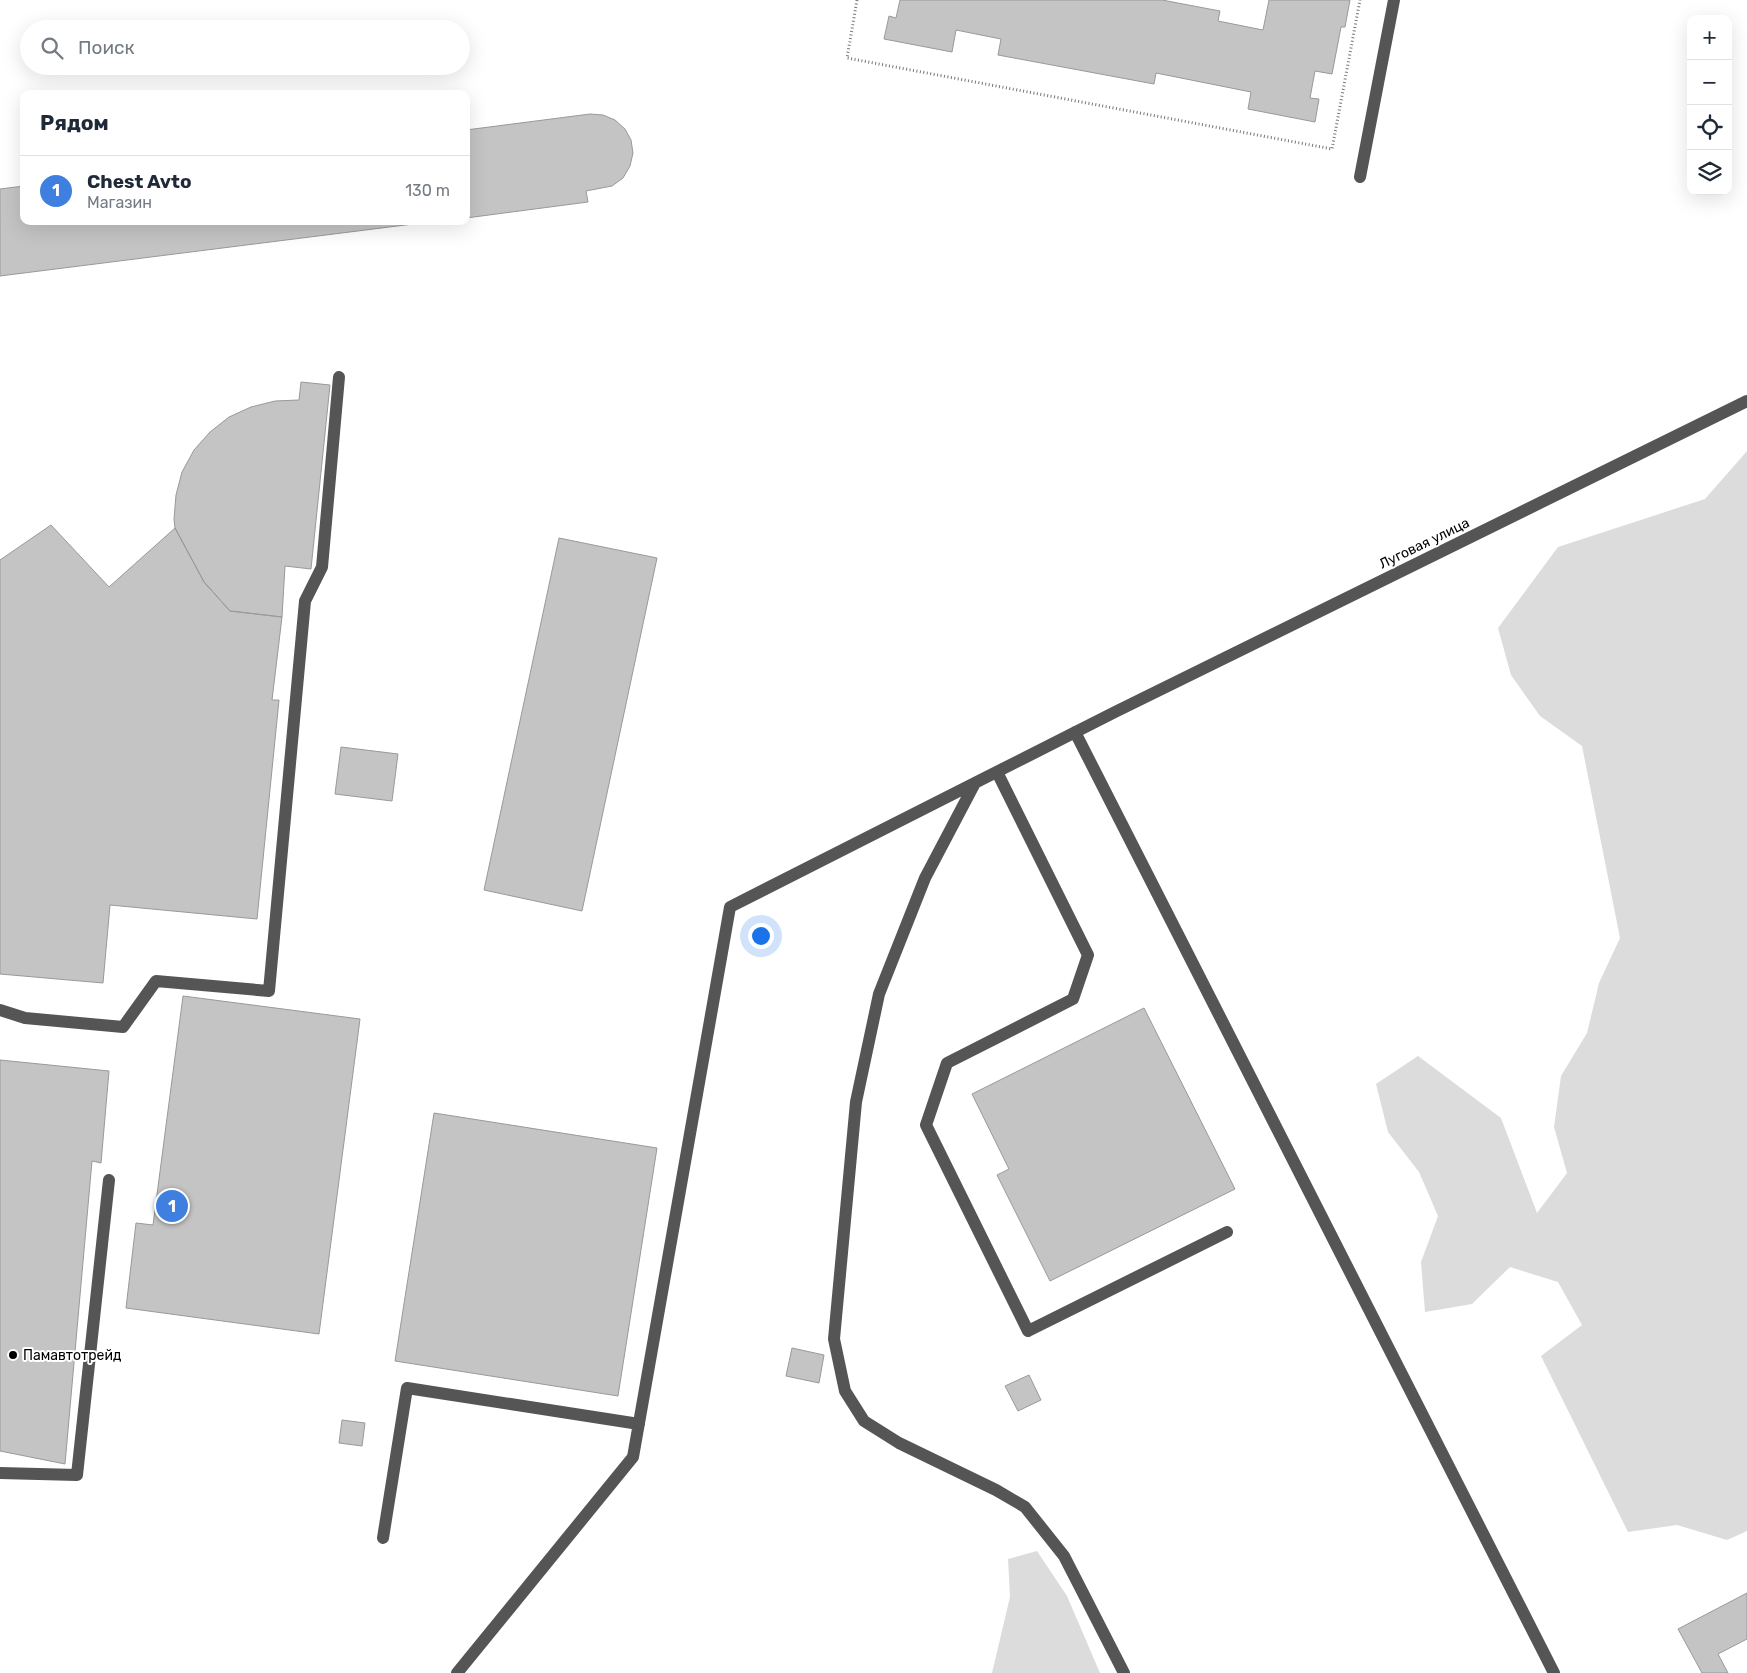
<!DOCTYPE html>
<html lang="ru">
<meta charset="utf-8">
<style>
body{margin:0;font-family:Rubik,sans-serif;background:#f2f2f3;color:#1f2937}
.controls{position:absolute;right:15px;top:15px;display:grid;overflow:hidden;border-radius:10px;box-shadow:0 5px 20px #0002}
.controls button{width:45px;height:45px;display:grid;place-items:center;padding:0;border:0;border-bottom:1px solid #e0e1e3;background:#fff;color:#1f2937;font:25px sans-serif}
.you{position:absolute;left:760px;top:935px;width:18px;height:18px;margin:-12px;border:4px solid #fff;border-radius:50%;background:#1a73e8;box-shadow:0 0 0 8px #1a73e833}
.badge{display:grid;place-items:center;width:32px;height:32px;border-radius:50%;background:#000;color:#fff;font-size:16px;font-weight:700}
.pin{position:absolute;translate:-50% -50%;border:2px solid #fff;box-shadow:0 1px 5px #0006}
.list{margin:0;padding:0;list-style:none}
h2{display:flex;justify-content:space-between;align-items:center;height:65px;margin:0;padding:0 20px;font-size:21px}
h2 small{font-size:16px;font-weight:400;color:#747a83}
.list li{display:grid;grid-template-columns:32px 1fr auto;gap:15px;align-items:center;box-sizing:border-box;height:70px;padding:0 20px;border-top:1px solid #e0e1e3}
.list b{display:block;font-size:19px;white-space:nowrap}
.list p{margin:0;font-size:16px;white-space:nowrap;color:#747a83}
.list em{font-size:16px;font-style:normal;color:#747a83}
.icon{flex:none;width:28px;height:28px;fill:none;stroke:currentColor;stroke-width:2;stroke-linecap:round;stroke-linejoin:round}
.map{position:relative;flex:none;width:1747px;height:1673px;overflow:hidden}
.search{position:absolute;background:#fff;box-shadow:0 5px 20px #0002;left:20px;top:20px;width:450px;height:55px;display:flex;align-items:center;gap:12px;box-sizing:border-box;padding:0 18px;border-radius:28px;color:#747a83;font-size:19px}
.panel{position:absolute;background:#fff;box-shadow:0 5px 20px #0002;left:20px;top:90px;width:450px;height:135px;border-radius:10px}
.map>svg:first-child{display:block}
.green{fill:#dcdcdc}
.building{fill:#c4c4c4;stroke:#999}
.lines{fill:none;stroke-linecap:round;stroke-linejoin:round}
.path{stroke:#777;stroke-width:3;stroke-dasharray:1 2.5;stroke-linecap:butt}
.minor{stroke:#555;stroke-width:12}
.poi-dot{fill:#000;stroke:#fff;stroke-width:2}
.labels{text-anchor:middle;stroke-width:4;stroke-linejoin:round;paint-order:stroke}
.street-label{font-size:14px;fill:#000;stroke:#fff}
.poi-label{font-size:14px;fill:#000;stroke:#fff;text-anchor:start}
</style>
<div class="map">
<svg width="1747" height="1673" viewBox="0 0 1747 1673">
<rect width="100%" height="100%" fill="#fff"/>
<!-- green -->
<path class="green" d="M1747 451V1531L1727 1540 1677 1525 1628 1532 1541 1356 1582 1325 1558 1282 1510 1267 1472 1304 1425 1312 1421 1262 1438 1216 1419 1172 1388 1132 1376 1084 1418 1056 1501 1118 1537 1213 1567 1173 1554 1127 1561 1076 1587 1033 1599 983 1620 938 1582 746 1540 716 1511 675 1498 628 1558 547 1705 499Z
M1037 1551 1067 1596 1100 1673H992L1010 1597 1008 1559Z"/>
<!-- building -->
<path class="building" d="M900 0H1162L1220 11 1218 21 1263 30 1269 0H1350L1345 27H1341L1332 74 1315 71 1310 98 1319 99 1315 122 1248 109 1251 92 1156 73 1154 84 998 55 1001 39 956 30 952 52 884 39 889 16 896 18Z
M590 114 603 115 615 120 625 129 631 140 633 153 630 166 623 178 612 186 586 191 588 202 466 218V130Z
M24 186V221H437L0 276V189Z
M301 382 330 385 311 569 285 566 282 617 230 611 204 582 175 528 174 519 176 495 182 472 194 450 210 432 229 417 251 407 275 401 299 400Z
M51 525 109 587 175 528 204 582 230 611 282 617 272 700H279L257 919 110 905 103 983 0 974V560Z
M559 538 657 558 582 911 484 890Z
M341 747 398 754 392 801 335 794Z
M183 996 360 1019 319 1334 126 1308 136 1223 153 1225Z
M1144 1008 1235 1189 1050 1281 997 1175 1009 1169 972 1094Z
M0 1060 109 1071 101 1163 92 1161 65 1464 0 1451Z
M434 1113 657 1148 618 1396 395 1361Z
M792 1348 824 1355 819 1383 786 1376Z
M1029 1375 1041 1400 1018 1411 1005 1386Z
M342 1420 365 1423 362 1446 339 1443Z
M1747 1593V1639L1718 1654 1728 1673H1702L1678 1629Z"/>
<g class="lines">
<!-- path -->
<path class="path" d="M857 0 847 58 1332 149 1360 0"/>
<!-- minor -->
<path class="minor" d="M1360 177 1394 0
M1075 732 1554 1673
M997 772 1088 955 1073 999 947 1063 926 1125 1028 1331 1227 1232
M975 783 925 878 879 994 856 1102 834 1339 845 1391 864 1421 899 1443 996 1490 1025 1507 1064 1556 1124 1673
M0 1010 25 1018 123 1027 156 981 269 991 305 601 322 567 339 377
M0 1473 77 1475 109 1180
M383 1538 407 1388 639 1424
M457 1673 633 1457 730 907 1115 712 1747 401"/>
</g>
<!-- markers -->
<circle class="poi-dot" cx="13" cy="1355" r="5"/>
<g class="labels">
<!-- street labels -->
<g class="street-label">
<text transform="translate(1424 543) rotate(-26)" y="5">Луговая улица</text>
</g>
<!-- poi labels -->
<g class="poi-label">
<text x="23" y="1360">Памавтотрейд</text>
</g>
</g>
</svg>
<div class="controls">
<button>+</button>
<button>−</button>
<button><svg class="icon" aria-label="locate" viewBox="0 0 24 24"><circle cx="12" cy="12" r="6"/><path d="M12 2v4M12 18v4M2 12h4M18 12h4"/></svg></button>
<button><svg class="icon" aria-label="layers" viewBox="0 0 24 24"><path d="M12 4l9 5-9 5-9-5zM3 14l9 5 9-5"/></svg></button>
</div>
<div class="you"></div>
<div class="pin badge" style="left:172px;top:1206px;background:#3f7fe0">1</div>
<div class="search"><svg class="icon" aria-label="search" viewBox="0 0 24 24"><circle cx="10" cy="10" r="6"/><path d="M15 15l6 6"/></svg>Поиск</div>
<section class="panel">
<h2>Рядом<small></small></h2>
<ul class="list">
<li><span class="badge" style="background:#3f7fe0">1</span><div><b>Chest Avto</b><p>Магазин</p></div><em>130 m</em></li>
</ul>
</section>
</div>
